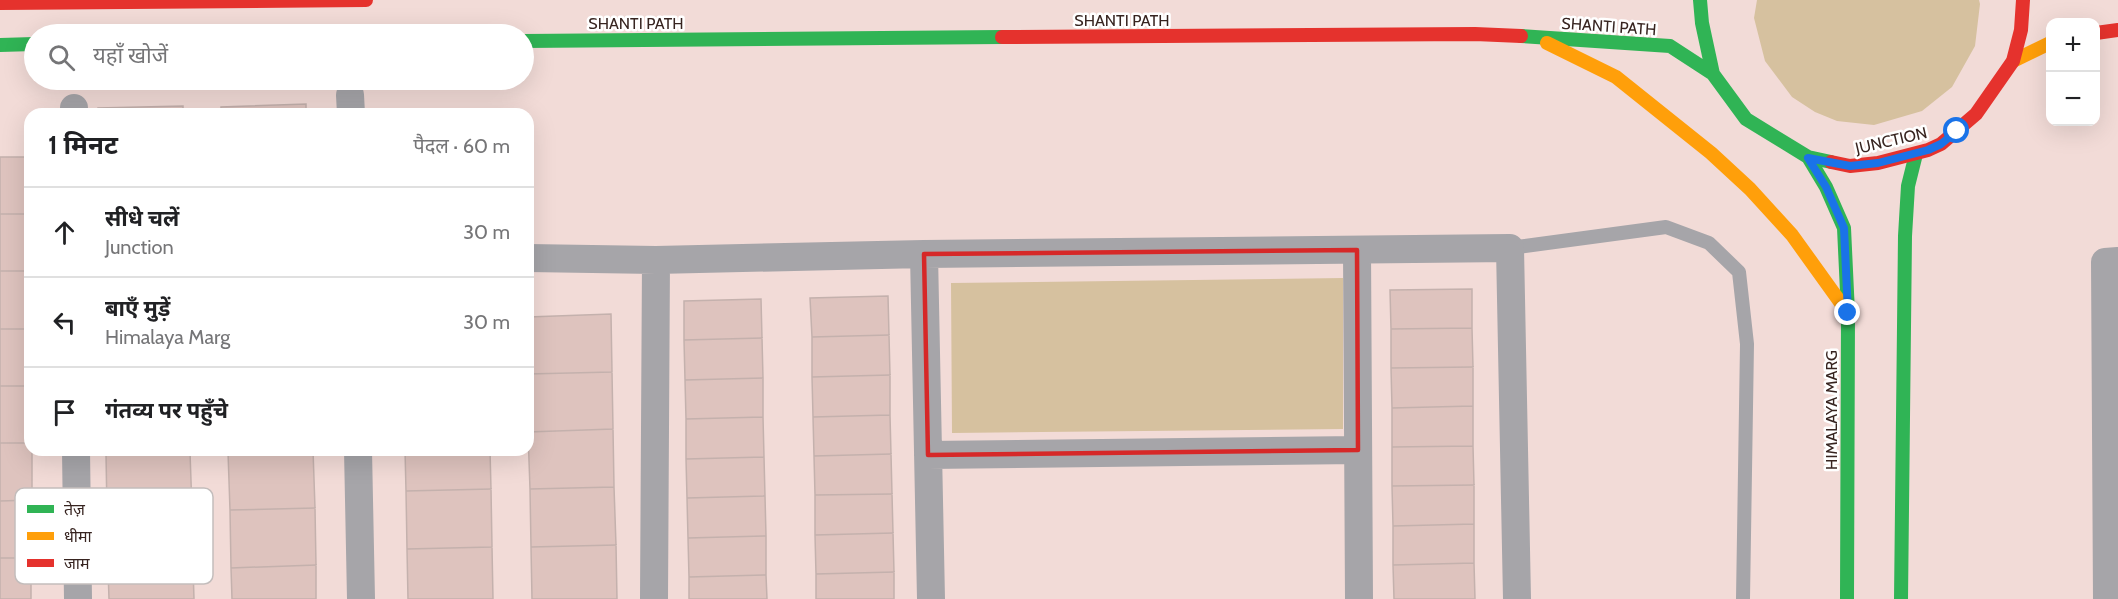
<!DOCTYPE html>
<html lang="hi">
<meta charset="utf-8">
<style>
body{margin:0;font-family:Cabin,"Noto Sans Devanagari",sans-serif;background:#f6f6f6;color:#202124}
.controls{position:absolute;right:18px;top:18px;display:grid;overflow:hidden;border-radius:12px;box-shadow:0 6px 24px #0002}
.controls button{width:54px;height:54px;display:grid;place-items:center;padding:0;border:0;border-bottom:2px solid #e0e0e0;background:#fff;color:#202124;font:30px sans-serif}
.stop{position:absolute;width:18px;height:18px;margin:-14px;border:4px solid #1a73e8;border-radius:50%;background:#fff}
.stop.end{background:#1a73e8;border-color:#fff;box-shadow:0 2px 6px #0008}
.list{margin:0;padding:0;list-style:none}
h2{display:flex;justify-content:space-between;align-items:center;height:78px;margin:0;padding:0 24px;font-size:26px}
h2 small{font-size:20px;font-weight:400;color:#757577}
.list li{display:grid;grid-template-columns:39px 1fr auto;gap:18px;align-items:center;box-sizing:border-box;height:90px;padding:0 24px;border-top:2px solid #e0e0e0}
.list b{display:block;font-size:22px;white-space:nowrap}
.list p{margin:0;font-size:20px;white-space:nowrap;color:#757577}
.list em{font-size:20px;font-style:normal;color:#757577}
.icon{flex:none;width:33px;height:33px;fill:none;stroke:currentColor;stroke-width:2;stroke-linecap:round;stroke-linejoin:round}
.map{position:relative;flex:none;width:2118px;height:599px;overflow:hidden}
.search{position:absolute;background:#fff;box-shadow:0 6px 24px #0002;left:24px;top:24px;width:510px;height:66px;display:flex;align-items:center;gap:15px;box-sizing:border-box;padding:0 21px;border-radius:33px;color:#757577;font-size:22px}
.panel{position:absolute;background:#fff;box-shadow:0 6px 24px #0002;left:24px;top:108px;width:510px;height:348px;border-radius:18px}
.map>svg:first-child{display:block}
.green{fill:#d6c19f}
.building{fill:#dec3be;stroke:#c4b1ad;stroke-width:1.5}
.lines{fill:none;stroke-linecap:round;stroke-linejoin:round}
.lane{stroke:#a6a5a9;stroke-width:14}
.street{stroke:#a6a5a9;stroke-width:28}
.fast{stroke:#30b455;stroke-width:14}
.slow{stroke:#ff9f0a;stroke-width:14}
.jam{stroke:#e5322d;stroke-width:14}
.route{stroke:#1a73e8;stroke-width:8}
.marked{fill:none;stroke:#d62828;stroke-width:4.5;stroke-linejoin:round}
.labels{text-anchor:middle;stroke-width:5;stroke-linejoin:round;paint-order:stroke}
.street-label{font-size:16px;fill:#372420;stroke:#fff}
.key{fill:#fff;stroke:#c3bdbc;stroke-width:1.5}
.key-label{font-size:16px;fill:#372420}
</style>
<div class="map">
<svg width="2118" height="599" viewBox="0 0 2118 599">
<rect width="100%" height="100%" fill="#f2dbd7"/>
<!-- green -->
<path class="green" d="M1757 0H1979L1980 4 1975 46 1952 87 1922 111 1874 125 1837 121 1815 112 1792 97 1765 61 1754 18Z
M1343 278V429L952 433 951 283Z"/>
<!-- building -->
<path class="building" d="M306 104V114H221V107Z
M183 106V114H98V108Z
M0 157H30V214H0Z
M0 214H30V271H0Z
M0 271H30V329H0Z
M1472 289V328L1391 329 1390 290Z
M888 296 889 335 812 337 810 298Z
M761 299 762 338 684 340V301Z
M611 314 612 372 528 374V317Z
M1472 328 1473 367 1391 368V329Z
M0 329H30V386H0Z
M889 335 890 375 812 377V337Z
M762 338 763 378 685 380 684 340Z
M1473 367V406L1392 408 1391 368Z
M612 372 613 429 528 432V374Z
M890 375V415L813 417 812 377Z
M763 378V417L686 419 685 380Z
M0 386H30V443H0Z
M1473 406V446L1392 447V408Z
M890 415 891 454 814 456 813 417Z
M763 417 764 457 686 459V419Z
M613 429 614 487 530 489 528 432Z
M0 443H30V450H32V500L0 501Z
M1473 446 1474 485 1392 486V447Z
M106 450H190V452L106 454Z
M228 450H313L228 452Z
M313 450 315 508 230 510 228 452Z
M405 450H490L491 489 406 491Z
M190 452 192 509 107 512 106 454Z
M891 454 892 494 815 495 814 456Z
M764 457 765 496 687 498 686 459Z
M1474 485V524L1393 526 1392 486Z
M614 487 616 545 531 547 530 489Z
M491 489 492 547 407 549 406 491Z
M892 494 893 533 815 535V495Z
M765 496 766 536 688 538 687 498Z
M32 500 31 558H0V501Z
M315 508 316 565 231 568 230 510Z
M1474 524V563L1393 565V526Z
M893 533 894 572 816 574 815 535Z
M766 536V575L689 577 688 538Z
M616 545 617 599H532L531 547Z
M492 547 493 599H408L407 549Z
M0 558H31V599H0Z
M1474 563 1475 599H1394L1393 565Z
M316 565V599H232L231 568Z
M193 567 194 599H109L108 569Z
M894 572V599H816V574Z
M766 575 767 599H689V577Z"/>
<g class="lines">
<!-- lane -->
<path class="lane" d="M1510 248 1666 227 1709 243 1739 272 1747 344 1743 599"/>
<!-- street -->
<path class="street" d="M350 95 351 114
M74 108V114
M1357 250 1359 599
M924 254 931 599
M528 258 656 260 924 254 1510 248 1517 599
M76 450 78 599
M358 450 361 599
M928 455 1358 450
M654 599 656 260
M2107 599 2105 262 2118 261"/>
<!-- fast -->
<path class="fast" d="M1700 0 1702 23 1713 74 1746 119 1808 157 1831 162
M1521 36 1670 46 1713 74
M524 41 1002 37
M0 45 34 44
M1808 157 1826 187 1844 228 1848 313 1847 599
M1901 599 1905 236 1908 186 1916 154"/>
<!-- slow -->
<path class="slow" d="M1547 43 1616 77 1711 153 1750 189 1792 235 1848 313
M2013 61 2050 43"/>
<!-- jam -->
<path class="jam" d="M0 3 366 0
M2096 33 2118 30
M1002 37 1475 34 1521 36
M1831 162 1850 166 1878 163 1928 150 1941 144 1976 114 2013 61 2021 30 2023 0"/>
</g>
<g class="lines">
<!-- route -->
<path class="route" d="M1848 313 1844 228 1826 187 1808 158 1850 166 1878 163 1928 150 1941 144 1957 131"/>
</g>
<!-- marked area -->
<path class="marked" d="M1357 250 1358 450 928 455 924 254Z"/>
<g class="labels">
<!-- street labels -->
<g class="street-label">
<text x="1122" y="26">SHANTI PATH</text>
<text x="636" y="29">SHANTI PATH</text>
<text transform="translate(1609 26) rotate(4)" y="6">SHANTI PATH</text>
<text transform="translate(1891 140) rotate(-13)" y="6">JUNCTION</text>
<text transform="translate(1831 410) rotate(-90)" y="6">HIMALAYA MARG</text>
</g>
</g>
<!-- legend -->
<rect x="15" y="488" width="198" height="96" rx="9" class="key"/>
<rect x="27" y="505" width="27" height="8" fill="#30b455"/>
<rect x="27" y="532" width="27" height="8" fill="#ff9f0a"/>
<rect x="27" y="559" width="27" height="8" fill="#e5322d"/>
<g class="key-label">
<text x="64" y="515">तेज़</text>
<text x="64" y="542">धीमा</text>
<text x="64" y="569">जाम</text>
</g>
</svg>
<div class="controls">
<button>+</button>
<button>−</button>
</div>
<div class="stop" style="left:1957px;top:131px"></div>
<div class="stop end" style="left:1848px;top:313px"></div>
<div class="search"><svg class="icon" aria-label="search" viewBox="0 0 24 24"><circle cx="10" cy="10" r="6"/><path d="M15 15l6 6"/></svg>यहाँ खोजें</div>
<section class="panel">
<h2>1 मिनट<small>पैदल · 60 m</small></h2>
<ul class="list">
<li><svg class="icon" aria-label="ahead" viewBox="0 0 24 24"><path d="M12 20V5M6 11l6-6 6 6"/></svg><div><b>सीधे चलें</b><p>Junction</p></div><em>30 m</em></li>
<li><svg class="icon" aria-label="left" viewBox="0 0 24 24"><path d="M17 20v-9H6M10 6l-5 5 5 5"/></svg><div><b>बाएँ मुड़ें</b><p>Himalaya Marg</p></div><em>30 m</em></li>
<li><svg class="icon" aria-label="arrive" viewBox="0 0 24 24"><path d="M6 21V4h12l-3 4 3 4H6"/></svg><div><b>गंतव्य पर पहुँचे</b></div></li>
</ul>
</section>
</div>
